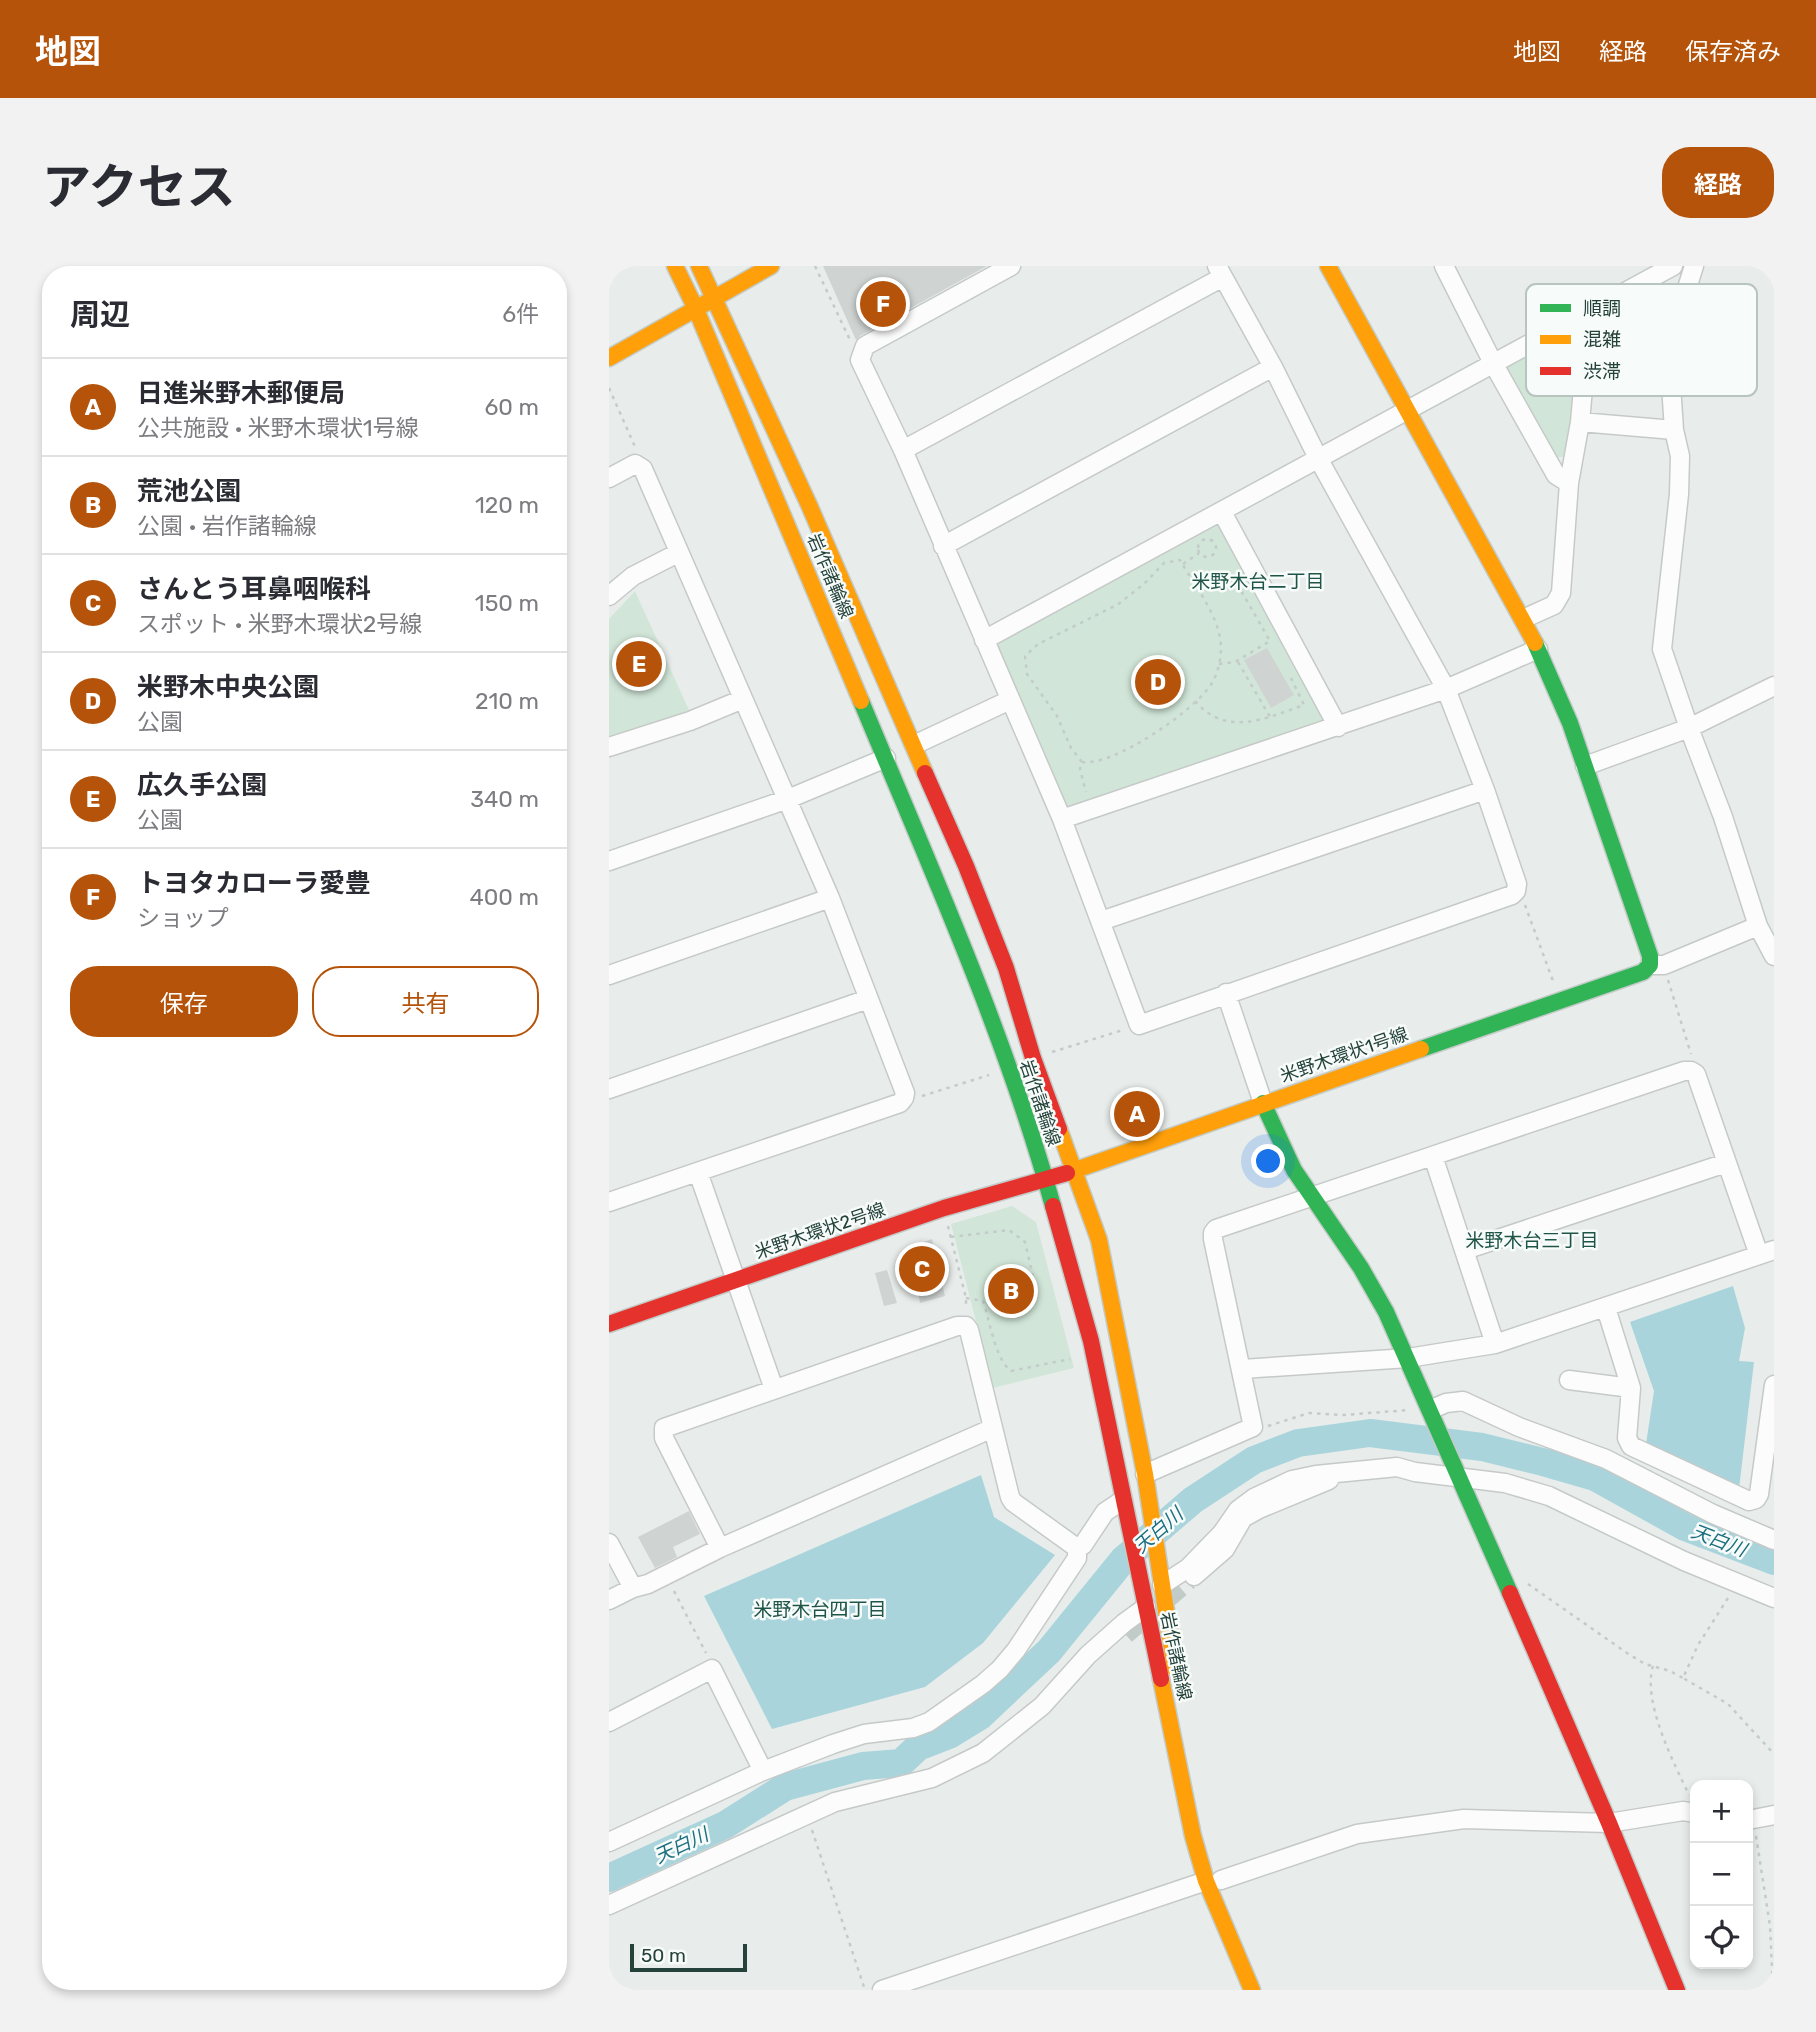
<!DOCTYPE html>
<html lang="ja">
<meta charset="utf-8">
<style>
body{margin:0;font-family:Rubik,"Noto Sans JP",sans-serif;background:#f2f2f3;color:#2b2b33}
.controls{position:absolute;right:21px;bottom:21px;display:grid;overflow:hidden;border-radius:14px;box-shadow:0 4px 10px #0003}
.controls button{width:63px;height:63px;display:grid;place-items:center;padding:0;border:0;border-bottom:2px solid #e1e1e2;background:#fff;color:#2b2b33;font:35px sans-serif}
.scale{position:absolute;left:21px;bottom:18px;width:117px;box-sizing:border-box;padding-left:7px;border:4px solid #24423a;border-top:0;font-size:19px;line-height:24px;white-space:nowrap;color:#24423a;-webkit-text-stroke:5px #f7fbf9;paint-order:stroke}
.you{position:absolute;left:660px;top:896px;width:24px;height:24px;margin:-18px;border:5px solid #fff;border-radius:50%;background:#1a73e8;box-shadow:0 0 0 10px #1a73e833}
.badge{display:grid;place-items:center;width:46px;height:46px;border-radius:50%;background:#b45309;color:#fff;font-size:23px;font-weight:700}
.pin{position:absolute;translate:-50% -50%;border:4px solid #fff;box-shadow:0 2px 7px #0006}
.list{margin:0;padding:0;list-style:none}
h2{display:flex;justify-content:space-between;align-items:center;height:91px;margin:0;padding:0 28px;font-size:30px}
h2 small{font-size:23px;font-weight:400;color:#7c7c81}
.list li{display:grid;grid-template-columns:46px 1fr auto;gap:21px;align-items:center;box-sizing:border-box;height:98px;padding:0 28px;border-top:2px solid #e1e1e2}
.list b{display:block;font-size:26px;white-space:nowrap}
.list p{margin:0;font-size:23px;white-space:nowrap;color:#7c7c81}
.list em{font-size:23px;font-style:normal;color:#7c7c81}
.actions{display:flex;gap:14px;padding:21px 28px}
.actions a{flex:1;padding:16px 0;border:2px solid #b45309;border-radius:28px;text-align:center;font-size:24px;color:#b45309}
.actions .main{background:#b45309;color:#fff}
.icon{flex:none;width:38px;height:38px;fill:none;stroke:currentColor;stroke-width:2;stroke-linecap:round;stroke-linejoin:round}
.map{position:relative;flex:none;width:1165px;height:1724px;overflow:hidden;border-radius:28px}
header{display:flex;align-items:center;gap:42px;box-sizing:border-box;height:98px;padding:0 35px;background:#b45309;color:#fff}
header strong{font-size:33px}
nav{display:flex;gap:38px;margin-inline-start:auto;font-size:24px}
.intro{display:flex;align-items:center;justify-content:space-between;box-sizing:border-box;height:168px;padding:0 42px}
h1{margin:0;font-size:49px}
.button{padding:18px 32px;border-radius:28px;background:#b45309;color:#fff;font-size:24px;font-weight:700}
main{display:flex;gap:42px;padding:0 42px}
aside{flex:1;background:#fff;border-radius:28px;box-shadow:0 4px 10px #0003}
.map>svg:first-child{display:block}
.green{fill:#d1e6d8}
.water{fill:#a9d4db}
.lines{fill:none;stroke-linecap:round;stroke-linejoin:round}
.river{stroke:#a9d4db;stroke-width:28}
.building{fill:#cfd4d2}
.street-tunnel{stroke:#c1cbc8;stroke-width:18;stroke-dasharray:18 9;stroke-linecap:butt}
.street-casing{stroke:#c5cac8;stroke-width:21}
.fast-casing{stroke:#c3cbc8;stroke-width:19}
.slow-casing{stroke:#c3cbc8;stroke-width:19}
.jam-casing{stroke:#c3cbc8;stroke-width:19}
.path{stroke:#c3ccca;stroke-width:2.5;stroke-dasharray:3.5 5;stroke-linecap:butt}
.street{stroke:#fcfcfc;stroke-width:18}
.fast{stroke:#30b455;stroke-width:16}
.slow{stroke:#ff9f0a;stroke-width:16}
.jam{stroke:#e5322d;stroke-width:16}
.labels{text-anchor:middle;stroke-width:5;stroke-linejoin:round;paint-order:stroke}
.street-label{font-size:18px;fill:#24423a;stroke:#f7fbf9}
.neighbourhood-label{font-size:19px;fill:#1f5548;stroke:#f7fbf9}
.water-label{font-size:19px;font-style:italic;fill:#1c6f80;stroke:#f7fbf9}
.key{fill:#f7fbf9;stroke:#b8c4c0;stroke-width:2}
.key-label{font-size:19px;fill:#24423a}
</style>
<header>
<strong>地図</strong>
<nav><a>地図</a><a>経路</a><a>保存済み</a></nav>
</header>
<div class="intro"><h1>アクセス</h1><a class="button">経路</a></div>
<main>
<aside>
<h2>周辺<small>6件</small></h2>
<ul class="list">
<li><span class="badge">A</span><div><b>日進米野木郵便局</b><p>公共施設 · 米野木環状1号線</p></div><em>60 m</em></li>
<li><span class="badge">B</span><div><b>荒池公園</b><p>公園 · 岩作諸輪線</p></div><em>120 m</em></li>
<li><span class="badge">C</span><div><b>さんとう耳鼻咽喉科</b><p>スポット · 米野木環状2号線</p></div><em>150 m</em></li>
<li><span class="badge">D</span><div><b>米野木中央公園</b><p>公園</p></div><em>210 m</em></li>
<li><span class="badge">E</span><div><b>広久手公園</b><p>公園</p></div><em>340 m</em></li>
<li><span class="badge">F</span><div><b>トヨタカローラ愛豊</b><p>ショップ</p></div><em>400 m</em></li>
</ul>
<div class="actions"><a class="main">保存</a><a>共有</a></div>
</aside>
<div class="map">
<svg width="1165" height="1724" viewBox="0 0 1165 1724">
<rect width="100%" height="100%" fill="#e8edeb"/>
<!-- green -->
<path class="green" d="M967 62 971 67 957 191H945L899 105V96Z
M604 258 613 260 717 450 715 458 463 544 455 540 385 382 389 375Z
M26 325 80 444 0 475V353Z
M403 940 427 956 465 1102 384 1122 342 958Z"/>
<!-- water -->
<path class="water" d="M1124 1020 1136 1062 1130 1095 1145 1096 1130 1223 1037 1178 1045 1125 1021 1056Z
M372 1209 385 1251 446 1289 374 1377 316 1421 163 1463 95 1330Z"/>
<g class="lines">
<!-- river -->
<path class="river" d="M0 1612 116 1559 176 1521 254 1500 292 1497 309 1481 340 1469 371 1450 440 1385 514 1294 584 1234 645 1194 689 1177 761 1167 873 1181 934 1196 986 1211 1076 1261 1165 1295"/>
</g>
<!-- building -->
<path class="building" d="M214 0H378L251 70 247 74Z
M658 382 685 429 662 442 635 394Z
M323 973 336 1030 311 1037 302 981Z
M278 1004 288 1037 275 1040 266 1007Z
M80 1245 91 1268 64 1281 68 1291 46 1302 29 1271Z"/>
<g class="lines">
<!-- street-tunnel -->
<path class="street-tunnel" d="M517 1369 580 1315"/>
<defs>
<path id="street" d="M402 0 256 80 251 94 294 184 453 553 530 759 903 629 907 625 908 618 876 524 837 423 709 192 664 101 608 0
M835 0 884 97 947 209 960 217
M1085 0 1065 63 1060 89 1065 164 1071 190 1070 228 1053 383 1080 462 1114 551 1149 660 1165 690
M971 156 1065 164
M294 184 614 11
M0 212 26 198 34 203 221 632 296 827 295 832 291 837 0 936
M613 246 729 461
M334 280 664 101
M0 330 24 310 69 287
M914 353 945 339 952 327 960 217 971 156 980 55 977 47
M375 374 1064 0
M305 479 401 434
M0 481 81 455 134 433
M976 500 1080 462 1165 420
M453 553 837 423 929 383
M0 595 179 533 277 492
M492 655 876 524
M1041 699H1055L1149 660
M0 709 221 632
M617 727 654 837
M0 823 259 733
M824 890 886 1078
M89 906 165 1123
M856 984 1117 897
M997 1042 1022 1122 1018 1172 1022 1180 1140 1235 1147 1233 1150 1228 1165 1119
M633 1103 799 1092 886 1078 1165 984
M960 1114 1022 1122
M823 1143 837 1137 854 1135 910 1161 997 1193 1104 1248 1165 1274
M536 1208 644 1161 604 973V967L607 963 1075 805H1082L1087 808 1150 989
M0 1277 24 1322
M111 1282 55 1172V1162L348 1060H357L360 1064 401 1231 404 1236 468 1282
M585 1310 616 1283 634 1252 650 1243 720 1214
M553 1319 579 1302 613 1267 629 1244 645 1232 683 1214 707 1209 788 1201 806 1206 896 1217 940 1230 1075 1295 1165 1332
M0 1334 24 1322 39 1318 111 1282 384 1162
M0 1456 103 1403 154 1505
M1139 1554 1165 1549
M0 1576 154 1505 224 1478 255 1468 304 1462 320 1456 374 1418 391 1403 407 1384 468 1292V1282L474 1279 496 1246 514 1234
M612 1614 748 1568 855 1553 1000 1557 1074 1545 1086 1547
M0 1639 226 1536 323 1512 374 1487 433 1440 479 1389 515 1357 537 1341
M273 1724 597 1615"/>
<path id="fast" d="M252 435C321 601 396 767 444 940
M812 783 1034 706 1041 699V690L961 457 926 377
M654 837 685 904 752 1002 777 1046 901 1327"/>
<path id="slow" d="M66 0 86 41 252 435
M90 0 200 239 316 507
M719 0 926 377
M0 92 162 0
M450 863 490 974 536 1208 566 1403
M458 907 812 783
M552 1413 584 1570 597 1615 643 1724"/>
<path id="jam" d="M316 507 357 600 397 702 424 792 450 863
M444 940 482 1075 552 1413
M0 1058 335 942 458 907
M901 1327 1000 1557 1068 1724"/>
</defs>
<!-- street casing -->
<use href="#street" class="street-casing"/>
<!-- fast casing -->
<use href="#fast" class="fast-casing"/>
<!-- slow casing -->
<use href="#slow" class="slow-casing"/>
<!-- jam casing -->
<use href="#jam" class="jam-casing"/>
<!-- path -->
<path class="path" d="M206 0 241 74
M0 122 27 183
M589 282a9 9 0 1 1 18 0a9 9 0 1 1-18 0Z
M574 298 590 287
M629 396 661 451
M610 398 626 396 661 375 623 309
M586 435C618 472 657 452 695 439L682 412
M473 496 462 482 448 450 418 408 416 390 429 378 508 339 535 318 555 297 571 294C586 321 611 350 612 381 612 393 609 407 603 417 587 444 504 501 473 496L471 503 477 526
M916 639 944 715
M1059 714 1082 788
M443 786 514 764
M313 830 380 809
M339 960 357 1032V1042
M342 971 400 964 416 976 426 1019 374 1035
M357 1032 374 1035C381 1055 386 1093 402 1105L461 1093
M659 1160 700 1147 734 1149 800 1144
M919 1318 1018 1387 1036 1398 1061 1405 1074 1412
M65 1325 97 1387
M1119 1332 1089 1379 1074 1412 1119 1438 1165 1488
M1044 1400C1033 1436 1065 1497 1080 1529
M203 1564 256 1724
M1147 1570 1161 1660 1164 1724"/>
<!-- street -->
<use href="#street" class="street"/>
<!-- fast -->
<use href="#fast" class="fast"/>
<!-- slow -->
<use href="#slow" class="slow"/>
<!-- jam -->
<use href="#jam" class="jam"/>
</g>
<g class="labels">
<!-- street labels -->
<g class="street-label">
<text transform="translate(221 310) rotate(67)" y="6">岩作諸輪線</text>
<text transform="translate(735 789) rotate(-19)" y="6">米野木環状1号線</text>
<text transform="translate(431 837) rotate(71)" y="6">岩作諸輪線</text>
<text transform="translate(211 965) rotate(-19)" y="6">米野木環状2号線</text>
<text transform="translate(567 1390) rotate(78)" y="6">岩作諸輪線</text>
</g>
<!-- neighbourhood labels -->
<g class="neighbourhood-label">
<text x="649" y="322">米野木台二丁目</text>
<text x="923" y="981">米野木台三丁目</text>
<text x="211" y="1350">米野木台四丁目</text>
</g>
<!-- water labels -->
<g class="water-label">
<text transform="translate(549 1264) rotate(-41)" y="7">天白川</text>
<text transform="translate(1110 1274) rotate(21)" y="7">天白川</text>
<text transform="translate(72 1579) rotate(-25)" y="7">天白川</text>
</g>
</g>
<!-- legend -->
<rect x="917" y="18" width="231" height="112" rx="10" class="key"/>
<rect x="931" y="38" width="31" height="8" fill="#30b455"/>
<rect x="931" y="69" width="31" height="9" fill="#ff9f0a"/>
<rect x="931" y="101" width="31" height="8" fill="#e5322d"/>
<g class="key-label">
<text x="974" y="49">順調</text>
<text x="974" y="80">混雑</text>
<text x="974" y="112">渋滞</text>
</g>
</svg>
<div class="controls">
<button>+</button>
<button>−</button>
<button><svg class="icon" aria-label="locate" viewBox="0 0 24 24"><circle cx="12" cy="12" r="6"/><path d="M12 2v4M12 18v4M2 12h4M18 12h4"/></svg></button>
</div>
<div class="scale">50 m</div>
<div class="you"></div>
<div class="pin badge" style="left:528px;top:848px">A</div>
<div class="pin badge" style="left:402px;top:1025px">B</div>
<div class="pin badge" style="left:313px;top:1003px">C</div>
<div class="pin badge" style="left:549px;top:416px">D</div>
<div class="pin badge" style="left:30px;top:398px">E</div>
<div class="pin badge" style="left:274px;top:38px">F</div>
</div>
</main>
